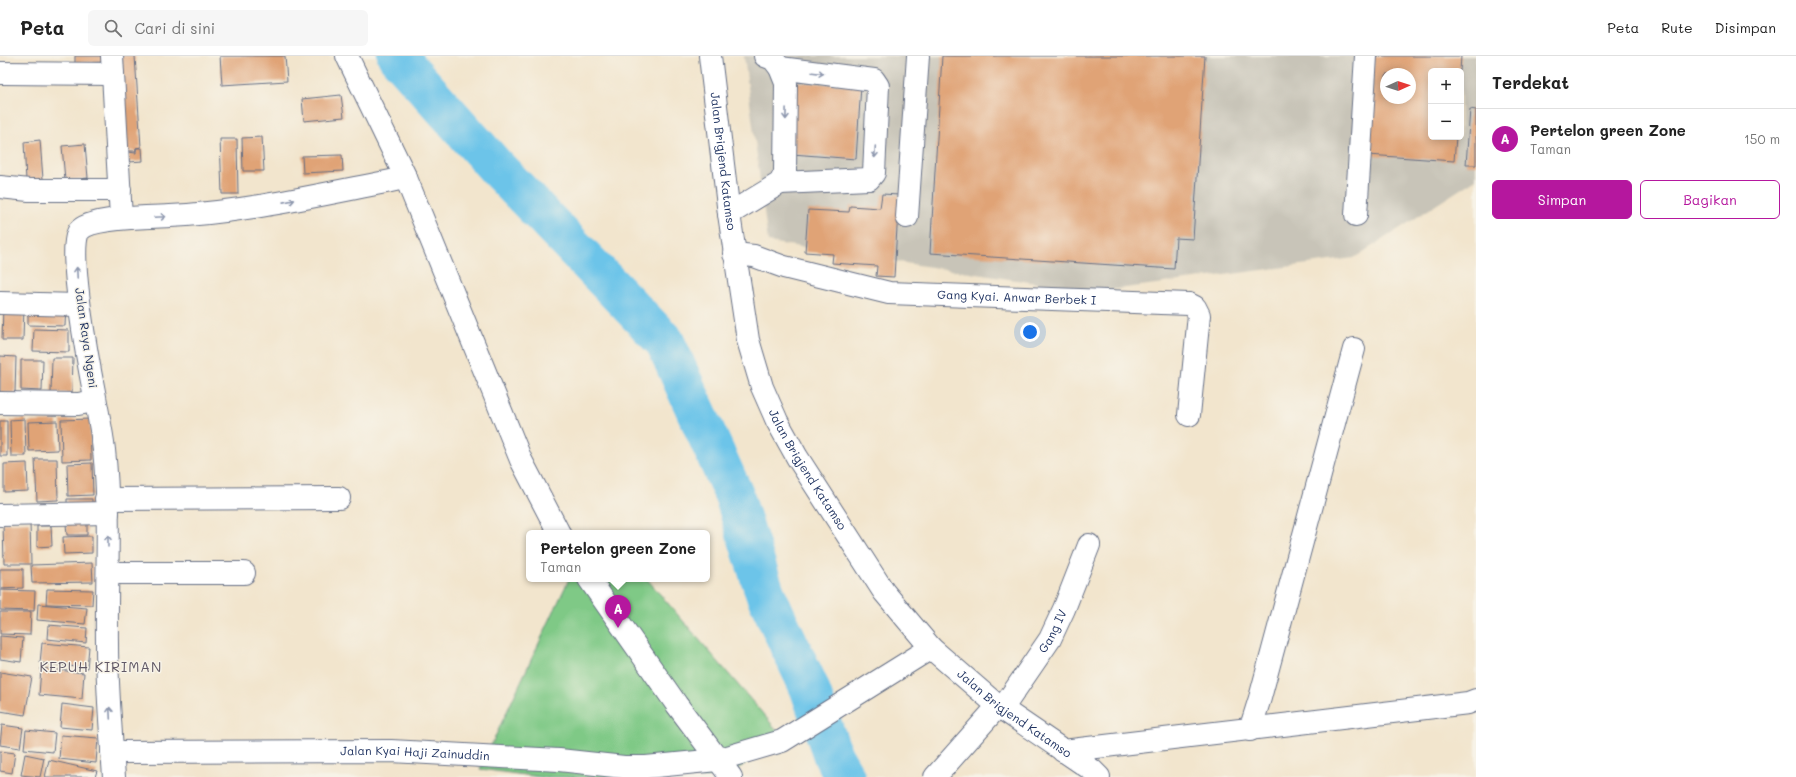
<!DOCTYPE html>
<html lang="id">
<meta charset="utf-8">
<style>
body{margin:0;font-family:Mali,sans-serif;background:#f6f6f6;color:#222}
.controls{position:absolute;right:12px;top:12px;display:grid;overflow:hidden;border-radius:6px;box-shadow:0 2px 10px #0003}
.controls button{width:36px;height:36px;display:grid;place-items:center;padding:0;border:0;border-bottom:1px solid #e0e0e0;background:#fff;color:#222;font:20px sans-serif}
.compass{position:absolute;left:1380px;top:12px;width:36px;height:36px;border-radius:50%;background:#fff;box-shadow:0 2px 10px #0003;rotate:87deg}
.you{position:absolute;left:1030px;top:276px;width:14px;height:14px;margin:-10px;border:3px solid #fff;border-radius:50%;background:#1a73e8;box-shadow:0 0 0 6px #1a73e833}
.badge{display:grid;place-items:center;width:26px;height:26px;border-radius:50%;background:#b5179e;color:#fff;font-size:13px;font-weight:700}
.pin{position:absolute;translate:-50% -33px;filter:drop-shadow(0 1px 2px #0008)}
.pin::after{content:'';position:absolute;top:21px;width:14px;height:12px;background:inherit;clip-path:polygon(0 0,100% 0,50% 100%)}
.popup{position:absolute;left:526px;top:474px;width:184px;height:52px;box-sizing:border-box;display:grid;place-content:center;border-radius:6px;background:#fff;filter:drop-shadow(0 1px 3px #0005);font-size:13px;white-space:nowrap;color:#767676}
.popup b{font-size:15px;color:#222}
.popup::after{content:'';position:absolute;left:50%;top:100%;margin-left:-8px;border:8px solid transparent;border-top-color:#fff}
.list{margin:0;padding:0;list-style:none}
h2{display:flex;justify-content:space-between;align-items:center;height:52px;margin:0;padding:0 16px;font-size:17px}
h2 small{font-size:13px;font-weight:400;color:#767676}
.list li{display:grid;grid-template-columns:26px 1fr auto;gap:12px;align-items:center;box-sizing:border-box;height:60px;padding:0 16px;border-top:1px solid #e0e0e0}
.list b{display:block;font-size:15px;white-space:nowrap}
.list p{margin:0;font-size:13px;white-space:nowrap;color:#767676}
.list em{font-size:13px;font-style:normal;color:#767676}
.actions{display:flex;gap:8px;padding:12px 16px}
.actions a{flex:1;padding:9px 0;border:1px solid #b5179e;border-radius:6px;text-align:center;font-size:14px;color:#b5179e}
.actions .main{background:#b5179e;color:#fff}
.icon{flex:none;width:22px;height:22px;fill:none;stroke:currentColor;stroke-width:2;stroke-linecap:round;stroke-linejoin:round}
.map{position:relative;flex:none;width:1476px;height:721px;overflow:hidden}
header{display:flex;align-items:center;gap:24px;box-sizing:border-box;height:56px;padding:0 20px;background:#fff;border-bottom:1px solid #e0e0e0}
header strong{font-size:19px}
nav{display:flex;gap:22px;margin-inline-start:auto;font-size:14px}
.search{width:280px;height:36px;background:#f6f6f6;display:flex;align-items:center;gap:10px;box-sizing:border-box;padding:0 14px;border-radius:6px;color:#767676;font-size:15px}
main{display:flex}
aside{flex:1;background:#fff}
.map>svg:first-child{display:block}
.industrial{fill:#c8c4b8;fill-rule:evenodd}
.green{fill:#7fc986;stroke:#4d7c72}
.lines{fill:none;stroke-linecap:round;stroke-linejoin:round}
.river{stroke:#6cc4e9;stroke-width:40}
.building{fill:#e0a376;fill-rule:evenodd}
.minor-casing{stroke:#666f85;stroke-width:24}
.minor{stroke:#fff;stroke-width:22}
.oneway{stroke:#8d97ae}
.labels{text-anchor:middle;stroke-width:3;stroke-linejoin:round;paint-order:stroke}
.street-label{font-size:12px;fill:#1b2f5e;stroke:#f7f3e8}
.quarter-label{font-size:14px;letter-spacing:1px;fill:#605866;stroke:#f7f3e8}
</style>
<header>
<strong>Peta</strong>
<div class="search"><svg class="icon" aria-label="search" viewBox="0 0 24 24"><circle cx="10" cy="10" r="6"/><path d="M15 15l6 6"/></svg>Cari di sini</div>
<nav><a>Peta</a><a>Rute</a><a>Disimpan</a></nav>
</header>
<main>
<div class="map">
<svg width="1476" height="721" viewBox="0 0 1476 721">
<rect width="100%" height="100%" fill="#f7f3e8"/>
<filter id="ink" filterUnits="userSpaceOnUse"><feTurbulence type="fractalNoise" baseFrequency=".025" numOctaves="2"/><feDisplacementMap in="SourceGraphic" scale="8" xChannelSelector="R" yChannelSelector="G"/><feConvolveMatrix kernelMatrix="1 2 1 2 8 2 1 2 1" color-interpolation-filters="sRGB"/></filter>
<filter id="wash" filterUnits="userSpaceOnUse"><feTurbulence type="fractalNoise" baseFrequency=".012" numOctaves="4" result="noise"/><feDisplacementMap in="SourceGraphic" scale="16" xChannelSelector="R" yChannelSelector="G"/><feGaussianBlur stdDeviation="0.9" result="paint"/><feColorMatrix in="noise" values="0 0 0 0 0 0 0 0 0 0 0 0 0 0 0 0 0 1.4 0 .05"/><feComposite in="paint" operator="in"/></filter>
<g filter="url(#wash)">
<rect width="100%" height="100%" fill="#f2e5cd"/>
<!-- industrial -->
<path class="industrial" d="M744 0H1476V123L1354 202 1095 236 768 186ZM1431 15H1461V81H1431ZM1386 18H1410V42H1386Z"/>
<!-- green -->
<path class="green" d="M569 523H647L782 680 730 719 720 721H541L480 713Z"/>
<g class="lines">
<!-- river -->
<path class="river" d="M397 0 496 111 665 286 734 439 765 537 809 631 833 700 845 721"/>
</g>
<g id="blocks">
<!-- building -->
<path class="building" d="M75 0H107V6L75 7Z
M120 0H135L141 91 136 92V95H126Z
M220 0H285L287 25 222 29Z
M942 0H1205L1193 183 1176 182 1174 213 930 197Z
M1374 0H1461L1460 15H1431V81H1456L1454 105 1368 99ZM1386 18H1410V42H1386Z
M796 26 861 30 856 103 792 98Z
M341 39 344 61 304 65 302 43Z
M1470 53 1476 54V109H1466Z
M262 81 264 115H243L242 82Z
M220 83H237L238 138H222Z
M40 84 43 123 26 124 24 86Z
M85 88 88 122 65 124 62 90Z
M136 92H142L143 105 129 106 128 96 136 97Z
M342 99 343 115 303 117 302 100Z
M882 138 899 139 894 221 876 220 877 210 832 207 833 198 805 196 808 154 849 156 850 150 880 152Z
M28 249 66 250 65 270 28 269Z
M3 250H24L23 284H2Z
M34 273 69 274V296L33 295Z
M0 300 16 301 15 337H0Z
M52 302H73L72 337H51Z
M21 304H43L42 335 21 334Z
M25 363 26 400H11L10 364Z
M90 363 91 404 62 405 61 364Z
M0 365H7V400H0Z
M57 365 58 394 29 395 28 366Z
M35 403H57L58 444 37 445Z
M27 407 28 435 4 436V408Z
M92 407 93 439 68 440 67 408Z
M67 443H92V455L67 456Z
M30 466 31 508H4L3 467Z
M87 467V479H67L66 468Z
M37 470H51L52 490 37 491Z
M92 480V497L64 498 63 481Z
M92 507 93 526 32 527 31 509Z
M0 513H23V532L0 533Z
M47 533 93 534 92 549 46 548Z
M0 534 35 535 34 555 0 554Z
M38 548 87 552 85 568 37 564Z
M0 556H31L30 579 0 578Z
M48 569 87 572 86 587 47 583Z
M0 580 23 582 21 606 0 603Z
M42 587 89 591 87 612 40 607Z
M41 612 84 617 82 643 39 639Z
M0 616 32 621 25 659 0 655Z
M62 648 94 652 92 674 60 671Z
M2 669 23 672 20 692 0 689Z
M26 674 55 677 53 696 24 693Z
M61 679 98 682 96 707 59 703Z
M0 695 15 697 12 717 0 715Z
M25 698 44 702 40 721 21 719Z
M49 704 97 715 95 721H45Z"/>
</g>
</g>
<g filter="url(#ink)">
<use href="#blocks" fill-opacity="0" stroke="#666f85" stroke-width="1"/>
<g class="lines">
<defs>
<g id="minor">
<path d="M112 0 121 162"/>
<path d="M347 0 406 122 521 404 559 477"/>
<path id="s1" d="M710 0 729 158 748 284 762 331 777 365 797 401 884 536 931 592 998 650 1092 714 1099 721"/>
<path d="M780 12 874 24 878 30 874 117 869 123 780 127"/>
<path d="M0 17 113 18"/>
<path d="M0 131 29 134H120"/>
<path d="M729 158 780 127 785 117 786 27 780 12 773 3 765 0"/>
<path d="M1356 159 1366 0"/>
<path d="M907 161 918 0"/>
<path id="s2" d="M734 198 754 200 784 211 889 237 1189 248 1195 251 1199 259 1189 359"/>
<path d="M0 247 79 249"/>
<path d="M0 347 78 348 95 345"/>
<path d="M106 443 339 442"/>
<path d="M0 459 108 457"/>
<path d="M108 517H244"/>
<path d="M589 523 677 649 731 721"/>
<path id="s3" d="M1002 653 1050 583 1064 553 1089 489"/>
<path d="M1250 674 1260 642 1354 293"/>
<path d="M1063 695 1468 647 1476 644"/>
<path id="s4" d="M112 696 391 695 559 704 624 711H646L717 704 782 685 931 592"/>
<path d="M114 721C111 677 107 632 107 588 106 523 111 458 104 394 102 376 98 358 95 341 90 316 66 191 79 175 90 161 151 161 170 160 249 156 327 137 406 122"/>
<path d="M935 721 998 650"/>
</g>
</defs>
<!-- minor casing -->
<use href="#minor" class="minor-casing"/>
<!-- minor -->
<use href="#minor" class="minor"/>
</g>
<!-- one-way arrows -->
<defs><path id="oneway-shaft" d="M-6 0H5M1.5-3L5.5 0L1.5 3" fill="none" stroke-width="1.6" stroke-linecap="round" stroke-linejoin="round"/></defs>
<g class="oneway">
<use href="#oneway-shaft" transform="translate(818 17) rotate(7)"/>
<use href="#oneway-shaft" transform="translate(786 58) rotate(91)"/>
<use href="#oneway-shaft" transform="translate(875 96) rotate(93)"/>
<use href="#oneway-shaft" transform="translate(289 145) rotate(-11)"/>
<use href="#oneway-shaft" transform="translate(160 161) rotate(-3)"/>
<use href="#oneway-shaft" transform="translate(77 217) rotate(-93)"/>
<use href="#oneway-shaft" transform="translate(108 485) rotate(-90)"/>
<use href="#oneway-shaft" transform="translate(110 657) rotate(-93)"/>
</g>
</g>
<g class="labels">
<!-- street labels -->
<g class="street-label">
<text dy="4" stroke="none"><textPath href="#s1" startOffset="106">Jalan Brigjend Katamso</textPath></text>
<text dy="4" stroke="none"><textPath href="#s2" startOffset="288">Gang Kyai. Anwar Berbek I</textPath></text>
<text transform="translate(86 282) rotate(82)" y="4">Jalan Raya Ngeni</text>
<text dy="4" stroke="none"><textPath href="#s1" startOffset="430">Jalan Brigjend Katamso</textPath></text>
<text dy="4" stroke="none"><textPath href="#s3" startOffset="93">Gang IV</textPath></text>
<text dy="4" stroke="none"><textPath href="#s1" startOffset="754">Jalan Brigjend Katamso</textPath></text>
<text dy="4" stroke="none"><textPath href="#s4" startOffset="303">Jalan Kyai Haji Zainuddin</textPath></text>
</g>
<!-- quarter labels -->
<g class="quarter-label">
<text x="101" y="616">KEPUH KIRIMAN</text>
</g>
</g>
</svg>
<div class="controls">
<button>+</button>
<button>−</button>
</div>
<svg class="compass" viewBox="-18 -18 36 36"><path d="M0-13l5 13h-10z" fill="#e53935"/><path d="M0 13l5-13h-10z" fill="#767676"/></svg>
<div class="you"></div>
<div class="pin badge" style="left:618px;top:572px">A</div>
<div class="popup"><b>Pertelon green Zone</b>Taman</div>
</div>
<aside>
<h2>Terdekat<small></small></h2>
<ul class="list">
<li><span class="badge">A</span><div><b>Pertelon green Zone</b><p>Taman</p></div><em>150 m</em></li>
</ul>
<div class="actions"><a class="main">Simpan</a><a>Bagikan</a></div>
</aside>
</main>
